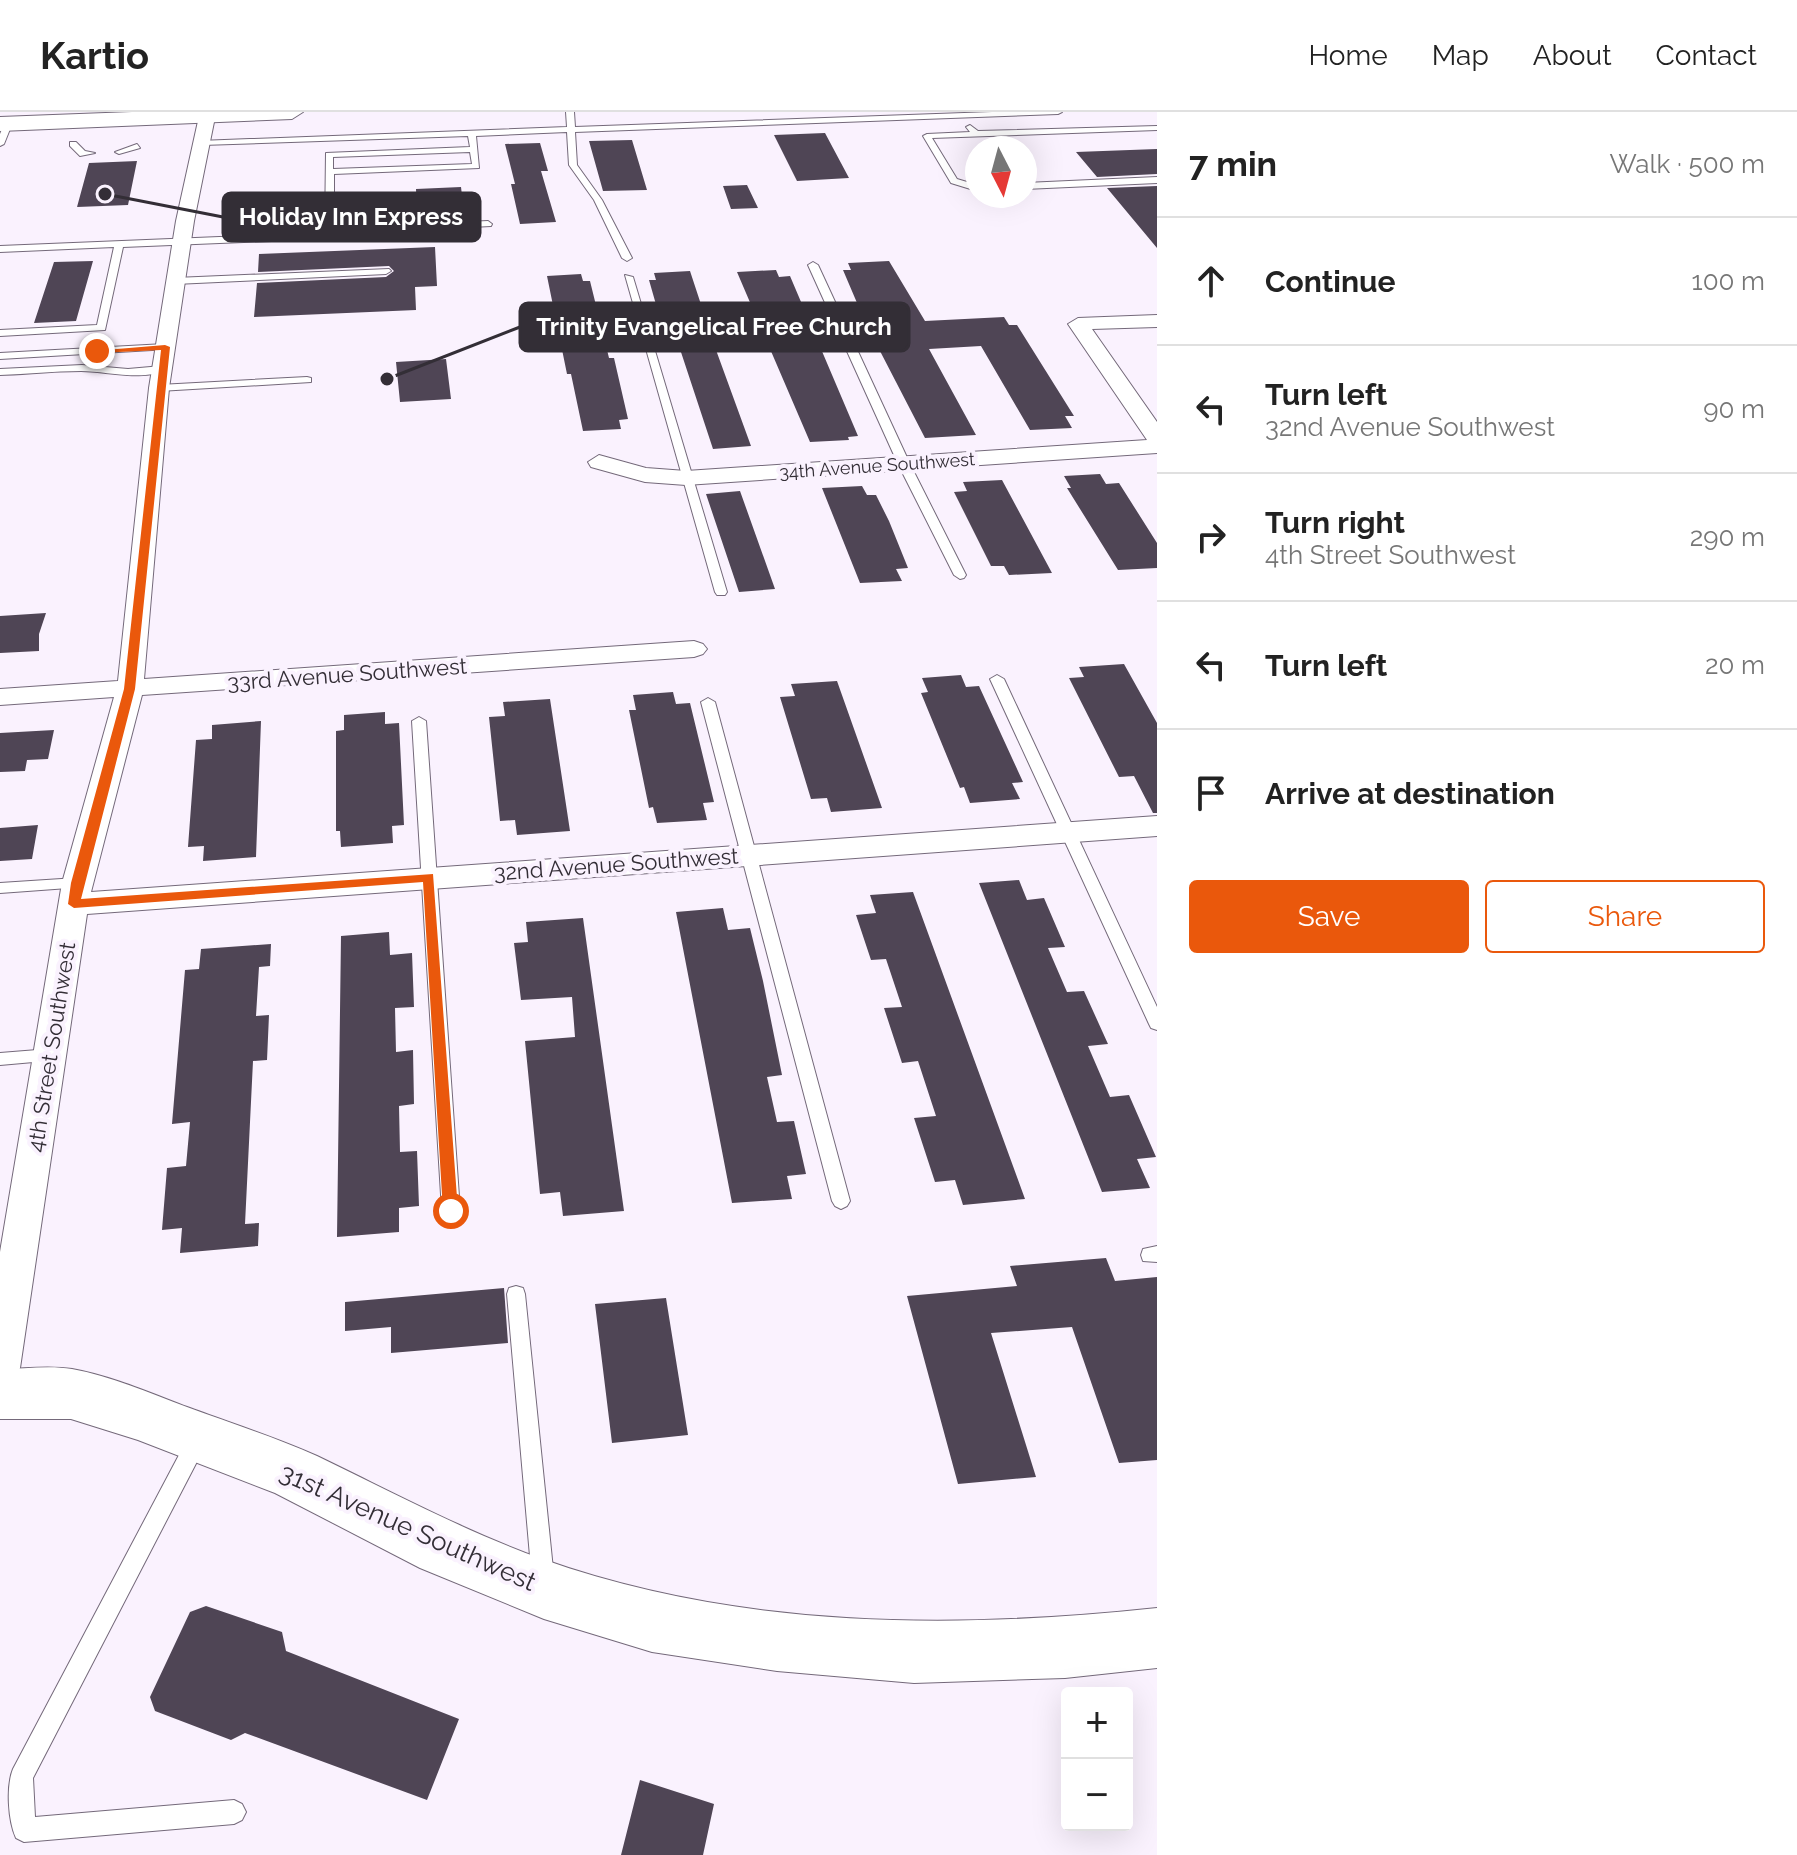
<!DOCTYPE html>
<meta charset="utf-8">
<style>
body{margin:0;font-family:Raleway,sans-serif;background:#f6f6f6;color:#222}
.controls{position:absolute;right:24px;bottom:24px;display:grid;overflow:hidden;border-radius:8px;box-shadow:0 8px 32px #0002}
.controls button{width:72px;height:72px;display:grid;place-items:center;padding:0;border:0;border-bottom:2px solid #e0e0e0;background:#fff;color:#222;font:40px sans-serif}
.compass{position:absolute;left:965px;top:24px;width:72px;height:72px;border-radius:50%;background:#fff;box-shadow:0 8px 32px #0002;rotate:174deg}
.stop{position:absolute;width:24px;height:24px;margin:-18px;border:6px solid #ea580c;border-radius:50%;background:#fff}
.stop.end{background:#ea580c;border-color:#fff;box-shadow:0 2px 8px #0008}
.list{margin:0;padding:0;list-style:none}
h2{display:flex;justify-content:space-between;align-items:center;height:104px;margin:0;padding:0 32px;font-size:34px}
h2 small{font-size:26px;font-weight:400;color:#767676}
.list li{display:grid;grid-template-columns:52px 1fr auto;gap:24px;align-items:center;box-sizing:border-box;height:128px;padding:0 32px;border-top:2px solid #e0e0e0}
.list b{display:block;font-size:30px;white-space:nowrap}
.list p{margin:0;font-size:26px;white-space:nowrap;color:#767676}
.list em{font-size:26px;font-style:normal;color:#767676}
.actions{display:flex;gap:16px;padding:24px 32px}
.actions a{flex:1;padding:18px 0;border:2px solid #ea580c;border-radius:8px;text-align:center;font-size:28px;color:#ea580c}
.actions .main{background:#ea580c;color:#fff}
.icon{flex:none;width:44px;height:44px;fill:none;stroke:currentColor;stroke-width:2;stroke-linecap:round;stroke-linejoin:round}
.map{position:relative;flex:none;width:1157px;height:1743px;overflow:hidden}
header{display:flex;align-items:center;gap:48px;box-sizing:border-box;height:112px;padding:0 40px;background:#fff;border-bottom:2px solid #e0e0e0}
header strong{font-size:38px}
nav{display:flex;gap:44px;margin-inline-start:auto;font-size:28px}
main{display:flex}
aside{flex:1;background:#fff}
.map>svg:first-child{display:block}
.building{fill:#4f4555}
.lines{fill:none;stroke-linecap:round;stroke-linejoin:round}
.lane-casing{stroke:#74697a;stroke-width:2}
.street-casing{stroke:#74697a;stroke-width:2}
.secondary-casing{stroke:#74697a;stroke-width:2}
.lane{fill:#fff;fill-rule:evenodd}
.street{fill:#fff;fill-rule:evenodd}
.secondary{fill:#fff;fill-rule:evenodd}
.route{fill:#ea580c}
.labels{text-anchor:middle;stroke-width:8;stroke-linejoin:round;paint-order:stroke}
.far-street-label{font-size:18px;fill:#332e36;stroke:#faf2fe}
.street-label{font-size:22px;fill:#332e36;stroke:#faf2fe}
.near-street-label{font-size:26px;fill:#332e36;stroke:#faf2fe}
.leader{fill:none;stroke:#332e36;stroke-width:3}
.callout-dot{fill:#332e36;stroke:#faf2fe;stroke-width:3}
.callout{fill:#332e36;stroke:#332e36;stroke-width:3}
.callout-label{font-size:24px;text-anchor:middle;font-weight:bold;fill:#fff}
</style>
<header>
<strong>Kartio</strong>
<nav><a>Home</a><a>Map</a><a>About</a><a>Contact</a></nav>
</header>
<main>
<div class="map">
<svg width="1157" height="1743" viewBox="0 0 1157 1743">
<rect width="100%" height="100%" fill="#faf2fe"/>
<!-- building -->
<path class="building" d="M825 21 849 66 797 69 774 23Z
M632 28 647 78 603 79 589 29Z
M540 31 548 59H541L556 110 520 112 511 72H515L505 32Z
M1157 37V62L1097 65 1076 40Z
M137 49 128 93 77 95 89 51Z
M747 73 758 96 731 97 723 74Z
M1157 74V136L1107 76Z
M461 75 464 100 417 103 416 77Z
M435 135 437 174 415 175 416 198 254 205 257 171 386 165 394 159 389 154 258 160 259 142Z
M93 149 76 209 34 211 54 150Z
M889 149 925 209 1004 205 1009 213H1017L1074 304H1065L1072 316 1030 318 981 234 929 237 976 323 925 326 866 212 843 158H851L848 151Z
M776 158 779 165 790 164 858 324 848 325 849 328 810 330 737 160Z
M690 159 716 238 751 334 713 337 676 225H673L670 216 663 217 649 168H656L654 161Z
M581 162 583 169H590L609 246H614L628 307 619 308 621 317 583 319 571 262H567L547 164Z
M446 247 451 287 400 290 396 250Z
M1100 362 1106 372 1119 371 1157 431V456L1118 458 1067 376H1071L1064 364Z
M1002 368 1052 461 1009 463 1004 454H991L954 380 967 379 963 370Z
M862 374 867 383H876L889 409 908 456 896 457 902 469 860 471 822 376Z
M740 379 775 477 739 480 706 382Z
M46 501 39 522V539L0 541V504Z
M1124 552 1157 611V701H1153L1134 664 1119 665 1069 566 1084 565 1079 555Z
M961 563 966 575 979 574 1023 670 1012 671 1020 687 970 691 964 675 960 676 921 581 928 580 922 566Z
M837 569 882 696 831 700 827 686 811 687 780 585 795 584 791 572Z
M673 580 676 592 690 591 714 690 703 691 707 708 657 711 653 695 649 696 629 598H636L633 583Z
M550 587 570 719 517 723 515 708 500 709 489 605 505 604 503 590Z
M385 600V612L399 611 404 713 392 714 393 731 341 735 340 719H336V619L344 618V603Z
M261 609 256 745 203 749 204 734 188 735 196 628 212 627V613Z
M54 618 48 647 27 648 25 659 0 660V621Z
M38 713 32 747 0 749V716Z
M1019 768 1027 788 1044 786 1065 835 1048 836 1067 880 1084 879 1108 932 1088 934 1110 985 1129 983 1156 1045 1137 1047 1150 1076 1102 1080 979 771Z
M913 780 1025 1087 963 1093 955 1068 935 1070 914 1006 936 1004 918 949 902 951 884 896 902 895 886 847 871 848 856 803 876 801 870 783Z
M723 796 728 818 750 816 763 869 782 963 767 965 777 1010 794 1009 806 1062 787 1064 792 1087 732 1091 676 800Z
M583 806 624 1099 563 1104 560 1080 540 1082 525 929 575 925 572 885 521 888 514 831 528 830 526 810Z
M389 820 390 843 412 841 414 895 395 896 396 940 413 938 414 992 399 994 400 1040 417 1039 419 1094 399 1096V1120L337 1125 341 824Z
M271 832 270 854 259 855 256 904 269 903 267 948 253 949 245 1112 259 1111 258 1134 180 1141 182 1116 162 1118 167 1056 186 1054 190 1010 172 1012 185 858 199 857 201 837Z
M1106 1146 1115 1169 1157 1165V1348L1119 1351 1072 1215 991 1221 1036 1365 958 1372 907 1184 1017 1174 1010 1154Z
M504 1176 508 1231 391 1241V1215L345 1219V1190Z
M666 1186 688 1323 612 1331 595 1192Z
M206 1494 282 1520 286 1539 459 1607 427 1688 245 1621 231 1628 155 1599 150 1585 190 1500Z
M640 1668 714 1692 703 1743H621Z"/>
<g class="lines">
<defs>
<path id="lane" d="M566 0H574L575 15 992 0H1062L1058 2 575 20 577 53 602 88 632 146 627 149 622 146 594 88 569 53 567 20 476 24 479 56 334 62V116L488 109 492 112 491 114 333 122 319 127 123 135 105 218 0 224V218L97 213 114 135 0 140V134L318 121 325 119 326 41 470 35 468 24 202 33 199 29 567 15ZM470 40 472 52 333 57V45Z
M5 10 12 12 4 32 0 34V22Z
M970 13 978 19 1157 14V18L932 26 957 67 977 73V79L951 71 923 24 927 22 970 20 966 15Z
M70 30H76L85 39 95 41 80 44 70 34Z
M137 32 140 36 119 42 115 40Z
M1157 65V71L1025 77V71Z
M813 150 818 153 910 352 966 463 964 466 960 467 954 463 898 352 808 153Z
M389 157 391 159 386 162 175 172 170 169 175 166Z
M625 163 633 165 727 480 725 483H717L715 480Z
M165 232 170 235 169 237 0 247V241Z
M82 253 128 257 162 254 167 257C146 270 105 259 81 259 54 259 27 262 0 263V257Z
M307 265 311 266V270L159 279 154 276 159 273Z
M997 563 1004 567 1157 895V918L1151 916 1149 912 990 567Z
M708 586 715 590 850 1089 847 1094 841 1097 835 1094 832 1089 701 590Z
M419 605 426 609 460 1099 457 1104 451 1107 445 1104 442 1099 412 609Z
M77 766 85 771 82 775 0 781V771Z
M50 937 56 938 58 943 56 948 0 953V941Z
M1157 1134V1150L1143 1149 1141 1143 1143 1137Z
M516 1174 523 1176 525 1182 554 1467 551 1475 543 1478 535 1475 532 1467 507 1182 509 1176Z
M196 1321 203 1324 206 1331 203 1338 33 1666 35 1705 234 1688 242 1692 246 1700 242 1708 234 1712 24 1730 16 1726C8 1709 6 1674 13 1657L189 1324Z"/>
<path id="street" d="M200 0H216L194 109 169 276 144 567 694 529 703 532 707 537 703 542 694 545 142 583 91 780 1157 704V724L87 802 20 1256 14 1269 0 1274V1140L62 771 114 585 0 593V577L118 569 149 276 176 109Z
M1157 203V215L1092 217 1157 310V341L686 373 645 370 591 355 588 350 599 343 646 356 686 359 1147 328 1068 212 1078 206Z"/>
<path id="secondary" d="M132 0H303L292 7 0 19V5Z
M0 1257C23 1257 50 1253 72 1257 111 1264 150 1281 187 1295 230 1311 275 1325 317 1344 392 1380 464 1419 542 1447 738 1517 953 1518 1157 1496V1556L1065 1566 914 1571 777 1559 652 1540 544 1507 420 1456 275 1381 138 1328 71 1307H0Z"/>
</defs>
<!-- lane casing -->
<use href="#lane" class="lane-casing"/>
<!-- street casing -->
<use href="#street" class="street-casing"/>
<!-- secondary casing -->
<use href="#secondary" class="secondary-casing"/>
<!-- lane -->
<use href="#lane" class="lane"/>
<!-- street -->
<use href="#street" class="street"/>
<!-- secondary -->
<use href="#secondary" class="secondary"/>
</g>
<!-- route -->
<path class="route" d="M165 233 170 235 135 577 81 787 433 762 458 1099 451 1105 443 1099 423 770 74 796 68 792 71 771 124 577 161 238 97 241 93 239Z"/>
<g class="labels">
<!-- far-street labels -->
<g class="far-street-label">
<text transform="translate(877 354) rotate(-4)" y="6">34th Avenue Southwest</text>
</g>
<!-- street labels -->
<g class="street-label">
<text transform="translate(347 562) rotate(-4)" y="8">33rd Avenue Southwest</text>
<text transform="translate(616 752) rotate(-4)" y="8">32nd Avenue Southwest</text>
<text transform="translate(51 935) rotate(-81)" y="8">4th Street Southwest</text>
</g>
<!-- near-street labels -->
<g class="near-street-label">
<text transform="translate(408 1415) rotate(24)" y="9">31st Avenue Southwest</text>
</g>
</g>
<!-- callouts -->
<path class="leader" d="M105 82L223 105M387 267L520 215"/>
<g class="callout-dot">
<circle cx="105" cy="82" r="8"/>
<circle cx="387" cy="267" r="8"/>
</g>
<g class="callout">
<rect x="223" y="81" width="257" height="48" rx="8"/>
<rect x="520" y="191" width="389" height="48" rx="8"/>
</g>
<g class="callout-label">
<text x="351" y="113">Holiday Inn Express</text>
<text x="714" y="223">Trinity Evangelical Free Church</text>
</g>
</svg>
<div class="controls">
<button>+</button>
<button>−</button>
</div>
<svg class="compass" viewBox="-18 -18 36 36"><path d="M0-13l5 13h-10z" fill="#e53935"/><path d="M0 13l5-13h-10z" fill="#767676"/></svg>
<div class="stop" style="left:451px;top:1099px"></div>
<div class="stop end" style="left:97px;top:239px"></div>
</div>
<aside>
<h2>7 min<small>Walk · 500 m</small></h2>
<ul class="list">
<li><svg class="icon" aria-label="ahead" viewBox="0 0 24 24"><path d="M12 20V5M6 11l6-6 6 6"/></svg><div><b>Continue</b></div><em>100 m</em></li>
<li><svg class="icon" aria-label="left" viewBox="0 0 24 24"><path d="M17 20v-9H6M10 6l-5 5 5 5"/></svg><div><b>Turn left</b><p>32nd Avenue Southwest</p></div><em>90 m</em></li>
<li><svg class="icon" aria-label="right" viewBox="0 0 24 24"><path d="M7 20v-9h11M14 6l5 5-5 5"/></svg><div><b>Turn right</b><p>4th Street Southwest</p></div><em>290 m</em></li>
<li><svg class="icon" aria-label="left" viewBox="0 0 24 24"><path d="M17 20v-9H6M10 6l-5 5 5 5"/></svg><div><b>Turn left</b></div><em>20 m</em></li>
<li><svg class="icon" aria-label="arrive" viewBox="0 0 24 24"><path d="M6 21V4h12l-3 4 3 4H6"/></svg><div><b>Arrive at destination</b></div></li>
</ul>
<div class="actions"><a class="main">Save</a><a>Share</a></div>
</aside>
</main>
